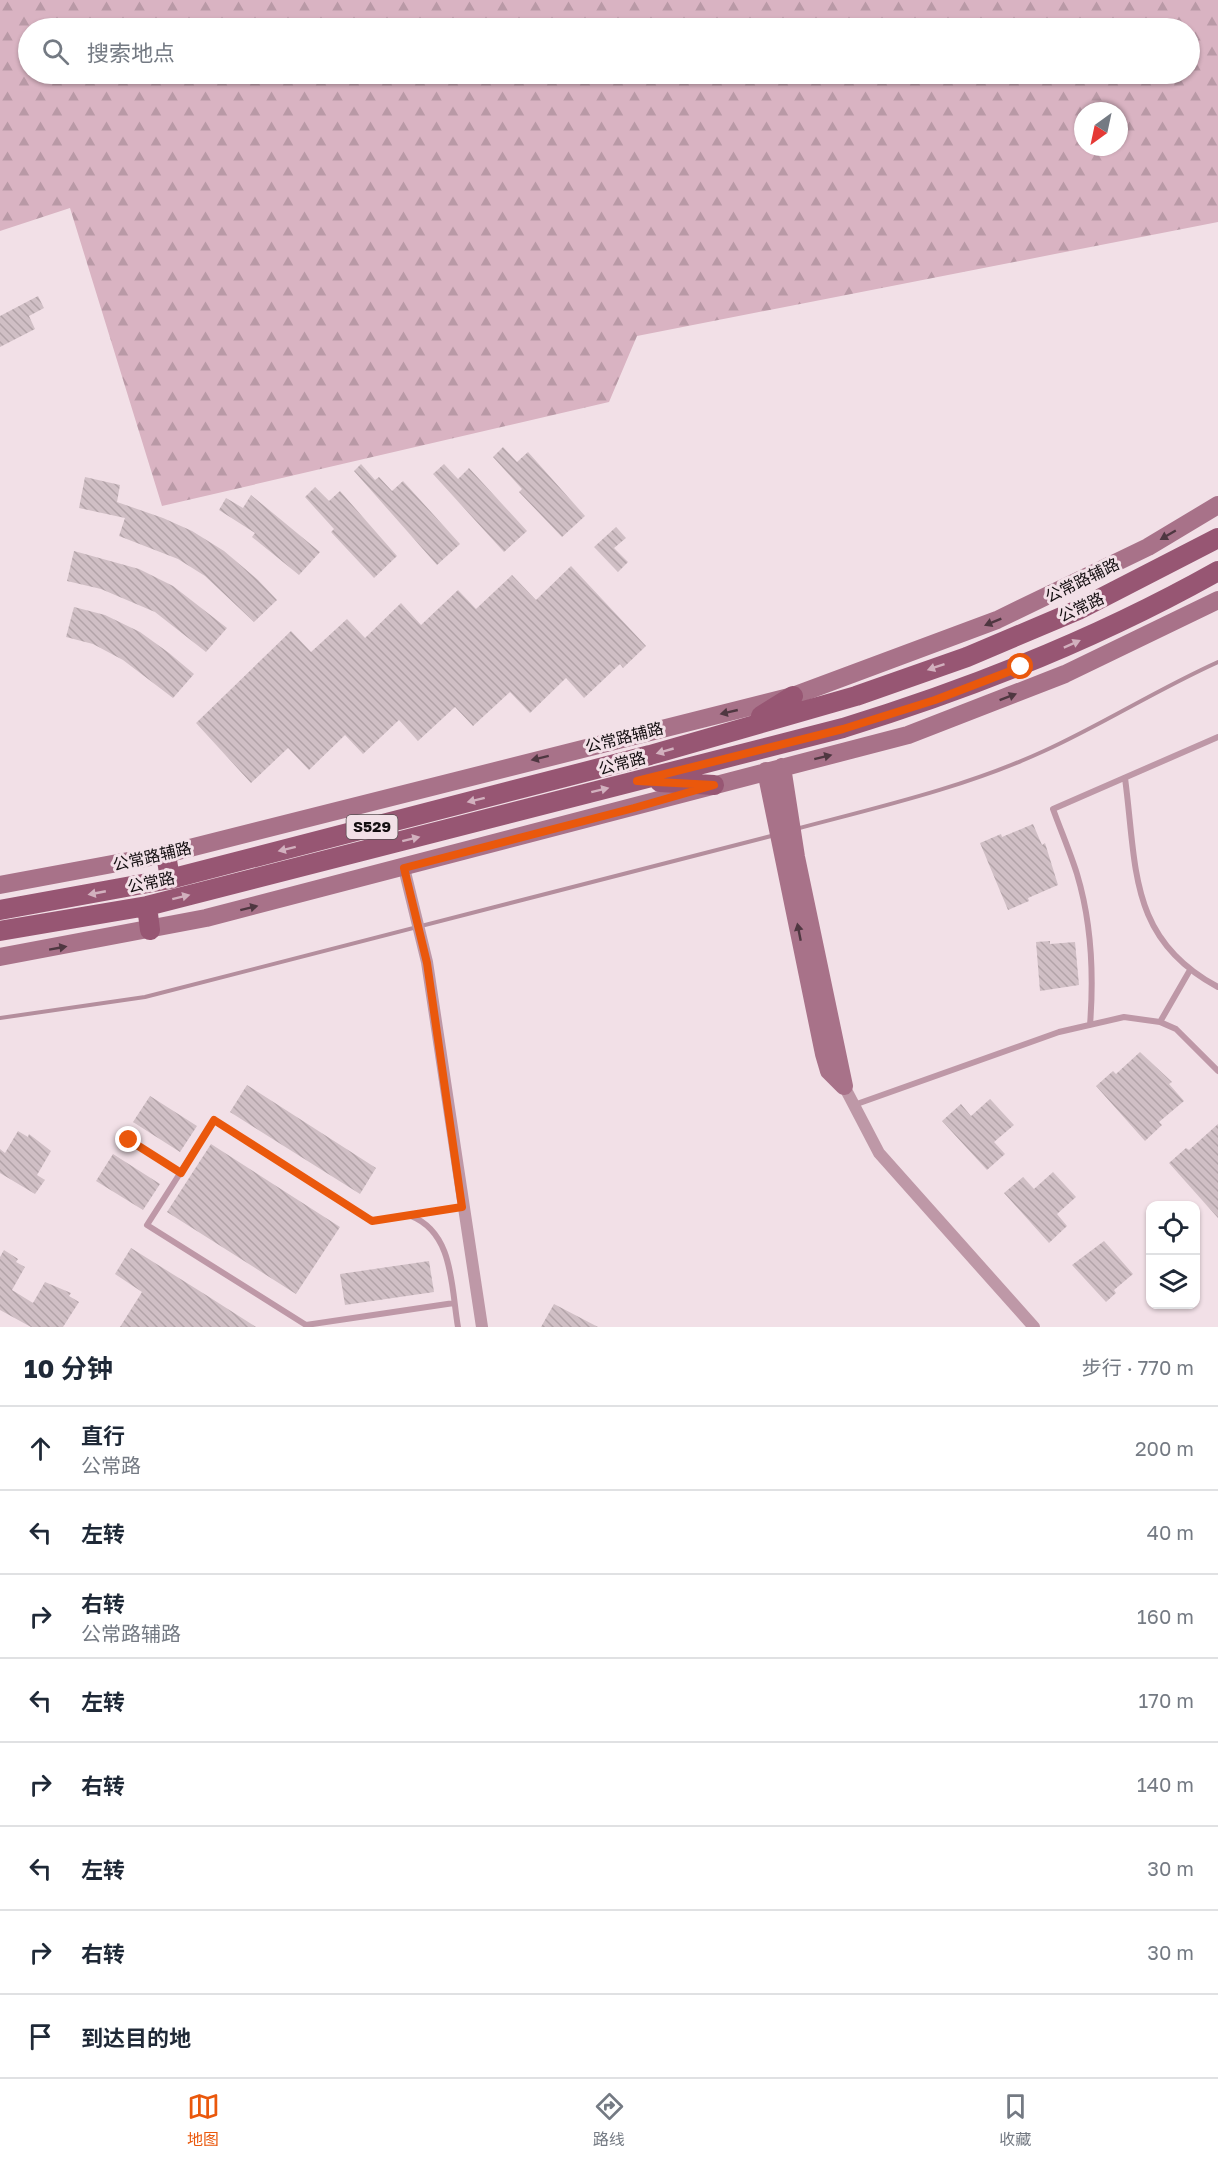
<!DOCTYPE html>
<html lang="zh">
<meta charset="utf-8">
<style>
body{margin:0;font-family:"Golos Text","Noto Sans SC",sans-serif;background:#f2f2f3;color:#1f2937}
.controls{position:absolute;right:18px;bottom:18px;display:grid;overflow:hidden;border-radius:12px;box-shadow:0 2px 4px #0004}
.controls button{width:54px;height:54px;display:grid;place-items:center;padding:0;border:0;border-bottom:2px solid #e0e1e3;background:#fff;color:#1f2937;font:30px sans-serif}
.compass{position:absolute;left:1074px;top:102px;width:54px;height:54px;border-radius:50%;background:#fff;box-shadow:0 2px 4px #0004;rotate:213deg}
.stop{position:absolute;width:18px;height:18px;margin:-14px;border:4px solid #ea580c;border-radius:50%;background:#fff}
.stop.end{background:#ea580c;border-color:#fff;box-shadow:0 2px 6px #0008}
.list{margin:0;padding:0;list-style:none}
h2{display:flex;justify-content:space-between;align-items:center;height:78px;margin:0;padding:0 24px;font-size:26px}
h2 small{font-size:20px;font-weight:400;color:#747a83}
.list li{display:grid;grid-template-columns:39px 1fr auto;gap:18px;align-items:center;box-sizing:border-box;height:84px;padding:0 24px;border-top:2px solid #e0e1e3}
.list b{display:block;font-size:22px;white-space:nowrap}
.list p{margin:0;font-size:20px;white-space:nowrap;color:#747a83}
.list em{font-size:20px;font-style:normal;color:#747a83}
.icon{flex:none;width:33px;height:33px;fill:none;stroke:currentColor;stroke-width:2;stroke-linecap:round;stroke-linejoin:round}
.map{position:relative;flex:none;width:1218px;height:1327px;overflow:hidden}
.search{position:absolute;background:#fff;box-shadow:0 2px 4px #0004;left:18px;right:18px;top:18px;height:66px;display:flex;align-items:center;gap:15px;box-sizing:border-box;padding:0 21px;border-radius:33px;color:#747a83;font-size:22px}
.sheet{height:750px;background:#fff}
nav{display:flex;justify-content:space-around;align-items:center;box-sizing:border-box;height:84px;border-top:2px solid #e0e1e3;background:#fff;font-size:16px;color:#747a83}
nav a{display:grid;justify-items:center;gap:3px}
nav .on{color:#ea580c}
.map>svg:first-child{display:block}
.forest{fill:url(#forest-firs);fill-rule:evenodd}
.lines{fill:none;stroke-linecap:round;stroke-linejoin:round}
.stream{stroke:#b48e9d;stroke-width:4}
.building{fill:url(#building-back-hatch)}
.lane{stroke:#be98a7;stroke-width:6}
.street{stroke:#be98a7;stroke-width:12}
.secondary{stroke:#a87289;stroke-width:18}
.primary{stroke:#975673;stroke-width:20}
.oneway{fill:#4f3741}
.oneway2{fill:#d2b0be}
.route{stroke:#ea580c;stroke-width:8}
.labels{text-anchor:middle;stroke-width:6;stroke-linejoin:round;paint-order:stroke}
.shield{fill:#f2e0e7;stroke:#574e51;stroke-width:1.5}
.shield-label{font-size:15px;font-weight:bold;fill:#140f11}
.street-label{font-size:16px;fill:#140f11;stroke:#f2e0e7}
</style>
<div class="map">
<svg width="1218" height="1327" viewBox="0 0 1218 1327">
<defs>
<pattern id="forest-firs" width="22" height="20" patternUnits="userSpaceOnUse" patternTransform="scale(1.5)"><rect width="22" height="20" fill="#d9b3c2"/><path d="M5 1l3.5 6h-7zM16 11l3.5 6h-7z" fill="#b999a6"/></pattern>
<pattern id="building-back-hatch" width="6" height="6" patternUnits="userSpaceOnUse" patternTransform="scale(1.5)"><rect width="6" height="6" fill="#d0bfc5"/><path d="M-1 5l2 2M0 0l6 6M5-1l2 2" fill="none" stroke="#b2a3a8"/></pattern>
</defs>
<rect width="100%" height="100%" fill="#f2e0e7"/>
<!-- forest -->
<path class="forest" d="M0 0H1218V222L637 336 609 402 162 506 70 208 0 231ZM28 28H1190V74H28ZM1083 111H1119V147H1083Z"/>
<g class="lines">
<!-- stream -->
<path class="stream" d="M796 829C879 807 966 787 1044 751 1103 724 1158 689 1218 662
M0 1018 145 997 775 835"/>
</g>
<!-- building -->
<path class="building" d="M38 296 44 308 29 316 35 329 0 347V316Z
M503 447 517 462 528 452 585 516 562 537 519 492 522 489 493 457Z
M361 464 375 480 379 477 392 491 403 481 460 544 437 565 354 471Z
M444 464 458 479 469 468 527 531 504 552 433 474Z
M85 477 120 485 117 502 163 518 192 531 224 551 258 580 277 600 254 622 205 576 178 559 119 536 125 518 79 508Z
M315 487 329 501 340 491 397 556 374 578 331 532 334 529 305 497Z
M251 495 320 552 299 575 252 537 255 533 219 510 226 498 243 508Z
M616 527 626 538 614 548 628 562 618 572 594 547Z
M74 551 139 569 173 586 227 628 206 652 155 612 101 589 67 581Z
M571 566 646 646 623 668 620 664 584 698 566 678 530 713 510 692 473 726 455 707 418 741 399 720 363 754 345 735 309 770 288 748 251 783 196 723 291 631 311 652 347 619 365 638 401 603 421 625 458 590 476 609 512 575 536 600Z
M74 607 105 615 140 632 169 653 194 674 173 698 123 660 93 644 66 637Z
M1033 824 1042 845 1045 843 1058 885 1028 898 1029 901 1008 910 980 843 1001 834 1002 837Z
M1050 941V944L1075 942 1079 985 1040 991 1036 942Z
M1140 1052 1172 1082 1169 1084 1184 1101 1159 1122 1162 1125 1145 1141 1096 1086 1113 1071 1116 1074Z
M247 1085 376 1168 360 1194 230 1112Z
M150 1096 197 1126 180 1152 133 1122Z
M990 1099 1014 1125 994 1142 1005 1154 987 1170 942 1121 961 1104 971 1116Z
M1218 1124V1218L1169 1163 1186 1148 1189 1150Z
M18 1131 28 1137 29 1134 51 1151 37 1175 45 1180 35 1194 0 1173V1149L5 1153Z
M211 1144 340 1227 296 1294 167 1212Z
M113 1154 160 1184 143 1210 96 1181Z
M1053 1172 1076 1197 1057 1214 1067 1226 1049 1243 1004 1193 1023 1177 1034 1189Z
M1104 1241 1133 1274 1114 1290 1116 1293 1106 1302 1072 1265Z
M131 1248 206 1295 256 1327H120L142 1292 115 1274Z
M4 1250 18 1259 16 1262 25 1267 12 1290 33 1303 45 1282 71 1293 69 1296 79 1302 63 1327H31L0 1310V1257Z
M429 1261 434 1292 345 1305 340 1274Z
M554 1304 598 1327H541Z"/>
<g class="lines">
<!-- lane -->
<path class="lane" d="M1125 778C1137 867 1128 939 1218 987
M1160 1022 1190 970
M1090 1025C1094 974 1092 924 1077 874 1070 852 1061 831 1053 809L1218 737
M854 1105 1059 1032 1124 1017 1160 1022 1176 1029 1218 1071
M129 1140 181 1173
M411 1216C454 1233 451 1287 458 1327
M454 1303 306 1325 147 1225 214 1120 372 1221 462 1207"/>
<!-- street -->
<path class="street" d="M404 868 427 962 482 1327
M844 1086 879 1153 1034 1327"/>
<!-- secondary -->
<path class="secondary" d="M782 767 796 857 844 1086
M766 771 824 1054 829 1071 844 1086
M0 885 166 854 793 696 997 620 1148 547 1218 505
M0 957 206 918 908 735 1065 674 1218 600"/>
<!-- primary -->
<path class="primary" d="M761 716 793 696
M660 782 714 785
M166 854 170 879
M147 906 150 930
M0 910 170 879 650 755 856 696 967 657 1078 610 1218 538
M0 931 147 906 843 728C973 688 1099 638 1218 571"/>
</g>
<!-- one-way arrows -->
<defs><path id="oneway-solid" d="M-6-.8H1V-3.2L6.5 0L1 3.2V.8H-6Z" transform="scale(1.5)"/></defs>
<g class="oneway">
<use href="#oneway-solid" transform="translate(1168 535) rotate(150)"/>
<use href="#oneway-solid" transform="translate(993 622) rotate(158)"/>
<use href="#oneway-solid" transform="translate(1008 697) rotate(-21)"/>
<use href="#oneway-solid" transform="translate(729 712) rotate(167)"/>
<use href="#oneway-solid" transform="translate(823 757) rotate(-14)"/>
<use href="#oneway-solid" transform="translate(540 758) rotate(166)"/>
<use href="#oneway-solid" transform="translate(249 908) rotate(-14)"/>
<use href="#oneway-solid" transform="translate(799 932) rotate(-101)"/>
<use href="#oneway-solid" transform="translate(58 948) rotate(-10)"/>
</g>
<g class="oneway2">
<use href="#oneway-solid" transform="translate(1072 644) rotate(-24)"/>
<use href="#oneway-solid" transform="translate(936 667) rotate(161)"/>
<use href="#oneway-solid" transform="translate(665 751) rotate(164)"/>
<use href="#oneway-solid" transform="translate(600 790) rotate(-14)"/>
<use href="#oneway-solid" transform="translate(476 800) rotate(166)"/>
<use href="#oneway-solid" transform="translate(411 839) rotate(-14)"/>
<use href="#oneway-solid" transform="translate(287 849) rotate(166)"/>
<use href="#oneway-solid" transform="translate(97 893) rotate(169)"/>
<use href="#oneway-solid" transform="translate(181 897) rotate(-14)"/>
</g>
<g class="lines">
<!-- route -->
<path class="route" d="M129 1140 181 1173 214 1120 372 1221 462 1207 427 963 404 868 634 808 714 785 637 781 843 729 935 700 1021 667"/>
</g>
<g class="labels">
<!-- shield labels -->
<rect class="shield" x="346.5" y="815" width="51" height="24" rx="4.5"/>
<g class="shield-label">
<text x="372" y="832">S529</text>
</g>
<!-- street labels -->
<g class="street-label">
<text transform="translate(1082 580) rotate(-26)" y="6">公常路辅路</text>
<text transform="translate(1081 607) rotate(-25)" y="6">公常路</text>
<text transform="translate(624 737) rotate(-14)" y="6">公常路辅路</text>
<text transform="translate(622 763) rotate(-15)" y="6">公常路</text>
<text transform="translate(152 856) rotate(-13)" y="6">公常路辅路</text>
<text transform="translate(151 882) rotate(-12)" y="6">公常路</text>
</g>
</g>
</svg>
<div class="controls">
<button><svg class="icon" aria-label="locate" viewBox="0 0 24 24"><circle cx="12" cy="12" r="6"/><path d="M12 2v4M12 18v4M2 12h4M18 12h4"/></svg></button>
<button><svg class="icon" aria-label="layers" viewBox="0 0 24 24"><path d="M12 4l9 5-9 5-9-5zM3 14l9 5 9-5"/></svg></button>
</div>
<svg class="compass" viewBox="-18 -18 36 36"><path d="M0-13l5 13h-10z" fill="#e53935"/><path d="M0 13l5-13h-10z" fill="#747a83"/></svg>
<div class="stop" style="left:1021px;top:667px"></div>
<div class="stop end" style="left:129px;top:1140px"></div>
<div class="search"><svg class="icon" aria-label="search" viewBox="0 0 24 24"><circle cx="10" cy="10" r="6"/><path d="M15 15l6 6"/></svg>搜索地点</div>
</div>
<section class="sheet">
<h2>10 分钟<small>步行 · 770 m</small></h2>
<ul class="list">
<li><svg class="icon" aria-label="ahead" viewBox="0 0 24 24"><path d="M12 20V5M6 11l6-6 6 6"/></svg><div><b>直行</b><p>公常路</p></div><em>200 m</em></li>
<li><svg class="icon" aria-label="left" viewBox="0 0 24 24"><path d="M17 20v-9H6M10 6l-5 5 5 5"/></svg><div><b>左转</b></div><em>40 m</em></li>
<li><svg class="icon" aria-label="right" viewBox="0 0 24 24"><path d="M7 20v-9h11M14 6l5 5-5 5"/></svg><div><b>右转</b><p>公常路辅路</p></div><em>160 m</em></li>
<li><svg class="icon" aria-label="left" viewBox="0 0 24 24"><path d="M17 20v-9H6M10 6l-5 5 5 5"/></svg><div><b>左转</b></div><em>170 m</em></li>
<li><svg class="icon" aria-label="right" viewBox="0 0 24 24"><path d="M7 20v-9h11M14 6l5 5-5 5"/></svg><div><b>右转</b></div><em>140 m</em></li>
<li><svg class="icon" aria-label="left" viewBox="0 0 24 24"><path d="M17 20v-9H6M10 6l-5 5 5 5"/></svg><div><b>左转</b></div><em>30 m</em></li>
<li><svg class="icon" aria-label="right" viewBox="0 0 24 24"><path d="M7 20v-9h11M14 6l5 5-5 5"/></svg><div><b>右转</b></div><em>30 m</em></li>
<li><svg class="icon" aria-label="arrive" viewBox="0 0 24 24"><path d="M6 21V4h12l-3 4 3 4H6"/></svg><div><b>到达目的地</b></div></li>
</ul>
</section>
<nav>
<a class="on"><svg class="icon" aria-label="map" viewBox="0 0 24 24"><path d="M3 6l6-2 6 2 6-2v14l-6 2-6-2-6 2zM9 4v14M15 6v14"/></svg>地图</a>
<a><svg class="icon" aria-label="directions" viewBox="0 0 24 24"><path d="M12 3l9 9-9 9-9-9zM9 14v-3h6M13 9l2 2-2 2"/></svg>路线</a>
<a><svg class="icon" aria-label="saved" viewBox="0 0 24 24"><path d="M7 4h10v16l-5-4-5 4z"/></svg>收藏</a>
</nav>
